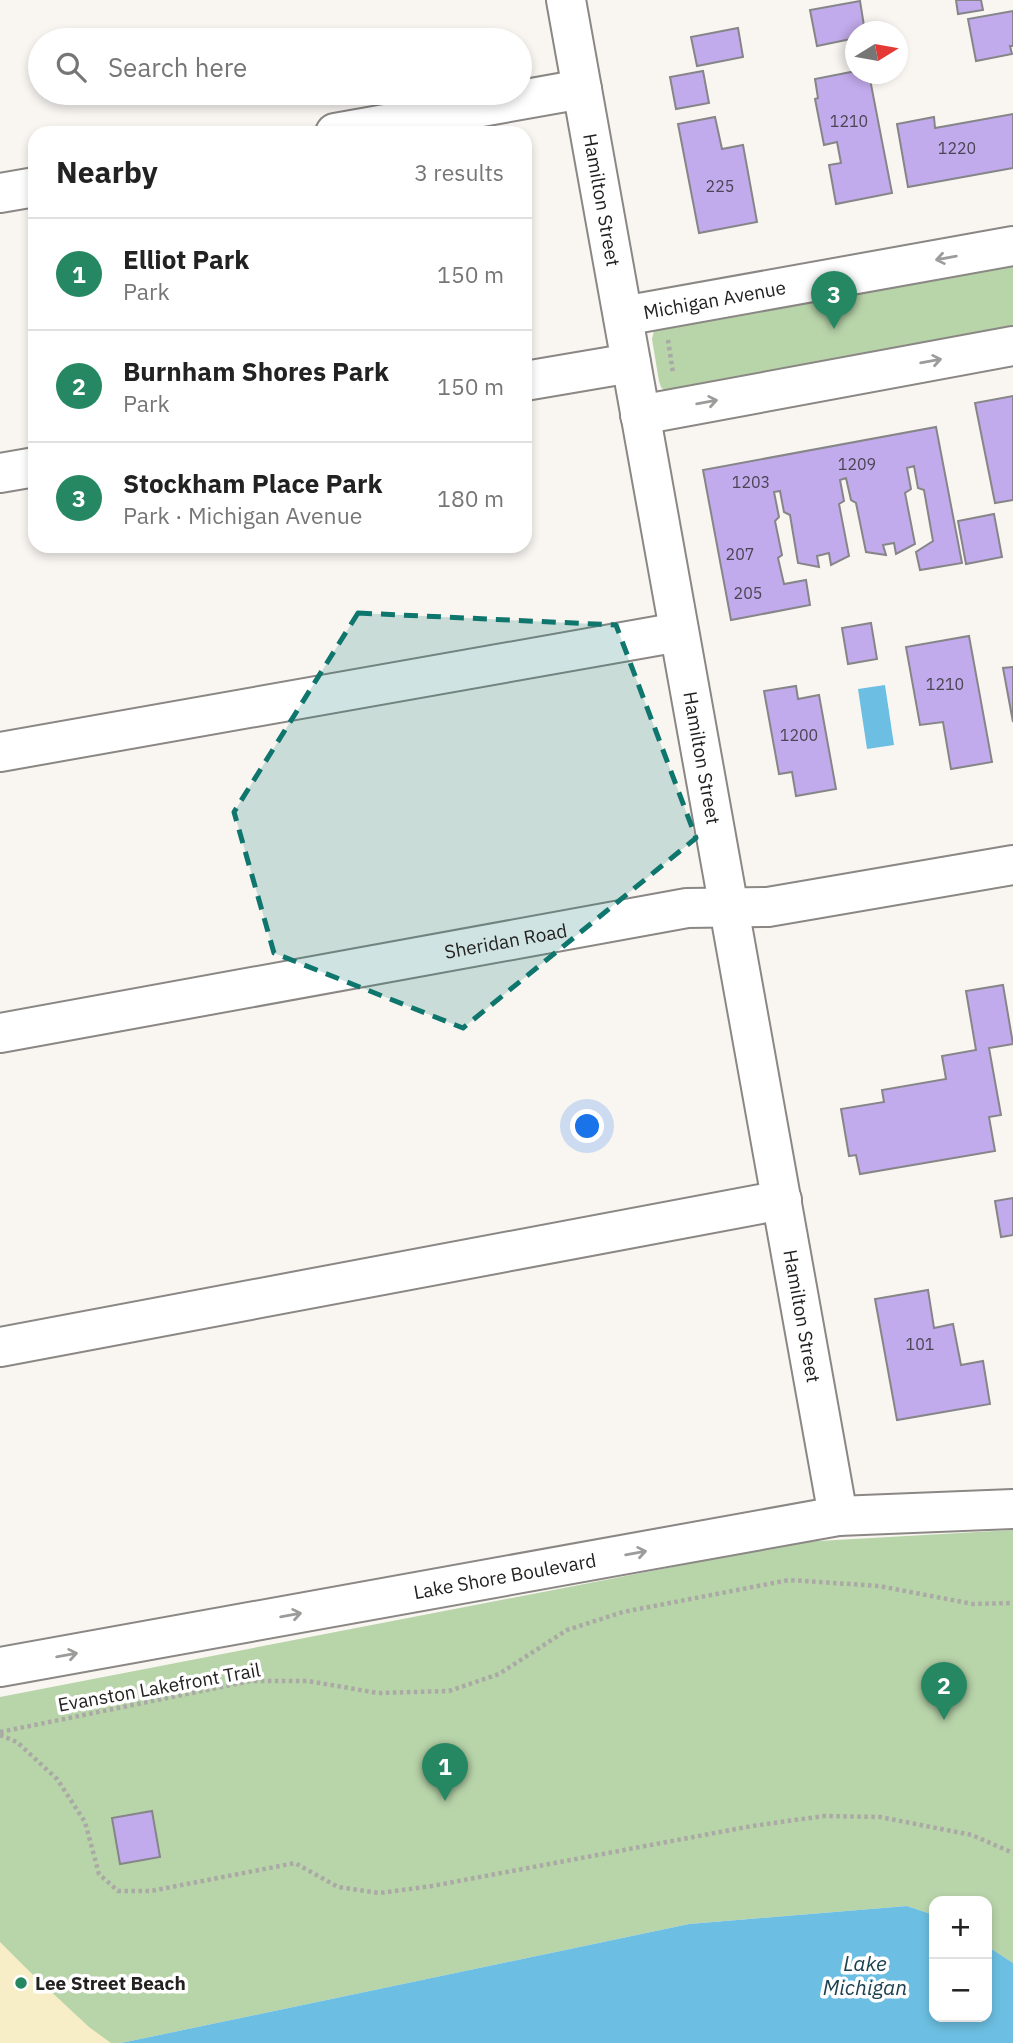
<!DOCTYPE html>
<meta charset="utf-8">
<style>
body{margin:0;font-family:"IBM Plex Sans",sans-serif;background:#f6f6f6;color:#222}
.controls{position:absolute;right:21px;bottom:21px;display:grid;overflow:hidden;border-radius:14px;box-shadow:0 4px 10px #0003}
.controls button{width:63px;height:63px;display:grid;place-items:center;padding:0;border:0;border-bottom:2px solid #e0e0e0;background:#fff;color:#222;font:35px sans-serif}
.compass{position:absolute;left:845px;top:21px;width:63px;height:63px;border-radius:50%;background:#fff;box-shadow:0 4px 10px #0003;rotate:79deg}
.you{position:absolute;left:588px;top:1127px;width:24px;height:24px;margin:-18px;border:5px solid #fff;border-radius:50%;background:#1a73e8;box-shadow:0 0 0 10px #1a73e833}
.badge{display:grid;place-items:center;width:46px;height:46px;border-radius:50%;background:#258862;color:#fff;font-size:23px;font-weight:700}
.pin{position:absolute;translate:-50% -58px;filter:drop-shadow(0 2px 4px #0008)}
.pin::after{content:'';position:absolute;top:37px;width:24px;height:21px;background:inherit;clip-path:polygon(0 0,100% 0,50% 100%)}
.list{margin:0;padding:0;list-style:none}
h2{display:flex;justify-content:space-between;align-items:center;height:91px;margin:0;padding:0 28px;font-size:30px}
h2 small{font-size:23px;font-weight:400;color:#767676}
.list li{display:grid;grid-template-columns:46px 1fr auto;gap:21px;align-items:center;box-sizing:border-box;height:112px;padding:0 28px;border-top:2px solid #e0e0e0}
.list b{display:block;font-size:26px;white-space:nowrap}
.list p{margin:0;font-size:23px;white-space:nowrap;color:#767676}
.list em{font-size:23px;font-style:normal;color:#767676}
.icon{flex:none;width:38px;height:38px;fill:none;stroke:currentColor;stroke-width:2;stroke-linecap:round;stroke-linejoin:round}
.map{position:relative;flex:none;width:1013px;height:2043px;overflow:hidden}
.search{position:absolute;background:#fff;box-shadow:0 4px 10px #0003;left:28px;top:28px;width:504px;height:77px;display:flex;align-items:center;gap:18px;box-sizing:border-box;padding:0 24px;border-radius:38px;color:#767676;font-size:26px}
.panel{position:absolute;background:#fff;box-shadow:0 4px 10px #0003;left:28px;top:126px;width:504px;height:427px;border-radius:21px}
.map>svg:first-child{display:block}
.green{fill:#b8d4a9}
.sand{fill:#f7edc7}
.water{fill:#6cbfe2}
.building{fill:#c2abec;stroke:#868588;stroke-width:2}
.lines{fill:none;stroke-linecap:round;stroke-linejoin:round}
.minor-casing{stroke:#8a8784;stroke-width:42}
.major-casing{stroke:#8a8784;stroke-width:42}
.path{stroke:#aba9a6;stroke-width:4.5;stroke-dasharray:3.5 3.5;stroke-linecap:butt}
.minor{stroke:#fff;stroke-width:38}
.major{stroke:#fff;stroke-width:38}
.oneway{stroke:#9c9c9b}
.marked{fill:#0f766e;fill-opacity:0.2;stroke:#0f766e;stroke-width:5;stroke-dasharray:14 9;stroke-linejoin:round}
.poi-dot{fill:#258862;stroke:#fff;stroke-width:2.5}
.labels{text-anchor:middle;stroke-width:7;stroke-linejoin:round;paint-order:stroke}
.number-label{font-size:16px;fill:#4b4454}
.street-label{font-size:19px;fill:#232221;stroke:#fff}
.poi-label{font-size:19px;font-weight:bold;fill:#232221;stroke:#fff;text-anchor:start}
.water-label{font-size:21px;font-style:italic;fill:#1c4150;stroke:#fff}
</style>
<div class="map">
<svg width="1013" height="2043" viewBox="0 0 1013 2043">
<rect width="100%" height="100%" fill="#f9f6f2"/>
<!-- green -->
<path class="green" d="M1013 261V334L668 394 661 387 659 381 652 339 654 331 657 327Z
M1013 1530V1963L987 1946V1901H934V1915L907 1906 689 1924 121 2043H0V1697L801 1542Z"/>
<!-- sand -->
<path class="sand" d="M0 1942 29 1971 89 2027 111 2043H0Z"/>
<!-- water -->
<path class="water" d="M885 685 894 745 867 749 858 689Z
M907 1906 934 1915V2017H987V1946L1013 1963V2043H121L689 1924Z"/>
<!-- building -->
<path class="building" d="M956 0H981L983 10 958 14Z
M860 1 865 32H856V38L817 46 810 10Z
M1013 11V46H1010L1012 54 976 61 968 19Z
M738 28 743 57 697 66 691 37Z
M703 71 709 103 676 109 670 77Z
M856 71V74H869L892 193 836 204 829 165 841 163 837 142 824 145 815 99 818 98 815 79Z
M1013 114V168L908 187 897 124 934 117 935 128Z
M715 117 722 149 743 145 757 222 699 233 678 124Z
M1013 396V500L995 503 975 403Z
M936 427 962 563 920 570 916 552 933 541 924 490 918 488 914 466 907 468 911 489 905 493 915 544 896 554 894 543 883 545 886 555 866 552 856 503 851 500 846 478 840 480 844 501 839 504 849 556 831 565 829 553 817 556 819 567 798 563 790 515 784 512 780 491 774 492 779 517 775 521 782 555 778 558 784 584 806 580 810 605 731 620 703 470Z
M994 514 1002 557 966 564 958 521Z
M871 623 877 659 848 664 842 628Z
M969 636 992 762 951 769 943 722 920 725 906 647Z
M1013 667V722L1003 668Z
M796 686 798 699 819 695 836 789 796 796 792 772 779 774 764 691Z
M1003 985 1013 1044 989 1048 1001 1115 989 1117 995 1151 860 1174 856 1155 849 1156 841 1109 884 1102 882 1090 946 1079 942 1056 976 1050 966 991Z
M1013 1198V1235L1001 1237 995 1201Z
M928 1290 934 1328 953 1324 961 1365 983 1361 990 1404 897 1420 875 1299Z
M152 1811 160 1857 120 1864 112 1818Z"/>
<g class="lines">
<defs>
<g id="minor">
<path id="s1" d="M566 0 838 1516"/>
<path d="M335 133 582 89"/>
<path d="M0 193 35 187"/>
<path id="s2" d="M623 316 1013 246"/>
<path d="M525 381 631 363"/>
<path d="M640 415 1013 346"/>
<path d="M0 473 35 467"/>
<path d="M0 752 679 632"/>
<path d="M0 1347 782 1200"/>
<path id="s3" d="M0 1667 838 1516 1013 1509"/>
</g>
<g id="major">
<path id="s4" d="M0 1033 687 908 768 907 1013 865"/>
</g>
</defs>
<!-- minor casing -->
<use href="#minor" class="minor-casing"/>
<!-- major casing -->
<use href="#major" class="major-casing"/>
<!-- path -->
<path class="path" d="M668 340 673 373
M0 1732 251 1681H308L378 1693 449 1691 499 1674 567 1630 623 1612 789 1580 879 1586 973 1604 1013 1603
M0 1735 17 1742 57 1779 85 1822 99 1874 118 1891H151L295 1863 338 1887 380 1893 432 1886 752 1826 824 1816 880 1817 972 1835 1013 1853"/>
<!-- minor -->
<use href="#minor" class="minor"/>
<!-- major -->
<use href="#major" class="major"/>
</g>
<!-- one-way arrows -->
<defs><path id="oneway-shaft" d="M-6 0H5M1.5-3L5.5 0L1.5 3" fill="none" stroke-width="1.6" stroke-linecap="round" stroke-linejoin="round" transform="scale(1.75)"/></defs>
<g class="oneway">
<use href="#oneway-shaft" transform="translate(946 258) rotate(170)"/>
<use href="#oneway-shaft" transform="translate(931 361) rotate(-10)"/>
<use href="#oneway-shaft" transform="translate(707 402) rotate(-10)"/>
<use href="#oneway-shaft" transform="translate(636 1553) rotate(-10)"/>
<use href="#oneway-shaft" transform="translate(291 1615) rotate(-10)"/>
<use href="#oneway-shaft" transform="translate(67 1655) rotate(-10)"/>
</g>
<!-- marked area -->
<path class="marked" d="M358 613 616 625 696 838 463 1028 274 953 234 812Z"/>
<!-- markers -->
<circle class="poi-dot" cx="21" cy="1983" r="7"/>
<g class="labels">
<!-- number labels -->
<g class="number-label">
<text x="849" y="127">1210</text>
<text x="957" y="154">1220</text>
<text x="720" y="192">225</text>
<text x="857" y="470">1209</text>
<text x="751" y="488">1203</text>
<text x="740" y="560">207</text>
<text x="748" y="599">205</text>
<text x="945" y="690">1210</text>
<text x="799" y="741">1200</text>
<text x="920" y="1350">101</text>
</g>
<!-- street labels -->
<g class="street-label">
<text dy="7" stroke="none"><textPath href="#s1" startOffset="203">Hamilton Street</textPath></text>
<text dy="7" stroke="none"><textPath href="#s2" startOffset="93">Michigan Avenue</textPath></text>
<text dy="7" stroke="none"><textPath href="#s1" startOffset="770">Hamilton Street</textPath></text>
<text dy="7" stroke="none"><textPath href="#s4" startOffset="514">Sheridan Road</textPath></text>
<text dy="7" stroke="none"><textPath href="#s1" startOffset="1337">Hamilton Street</textPath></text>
<text dy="7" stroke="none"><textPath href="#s3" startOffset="513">Lake Shore Boulevard</textPath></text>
<text transform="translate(159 1687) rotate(-10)" y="7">Evanston Lakefront Trail</text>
</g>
<!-- poi labels -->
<g class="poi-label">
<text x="35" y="1990">Lee Street Beach</text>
</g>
<!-- water labels -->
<g class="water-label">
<text x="865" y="1971">Lake<tspan x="865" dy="24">Michigan</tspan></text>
</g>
</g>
</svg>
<div class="controls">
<button>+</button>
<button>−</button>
</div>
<svg class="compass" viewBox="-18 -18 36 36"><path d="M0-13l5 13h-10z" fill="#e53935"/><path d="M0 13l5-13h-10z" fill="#767676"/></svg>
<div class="you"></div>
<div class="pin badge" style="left:445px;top:1801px">1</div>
<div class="pin badge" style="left:944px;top:1720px">2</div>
<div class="pin badge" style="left:834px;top:329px">3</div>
<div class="search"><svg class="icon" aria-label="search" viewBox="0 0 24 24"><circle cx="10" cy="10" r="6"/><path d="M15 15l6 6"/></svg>Search here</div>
<section class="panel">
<h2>Nearby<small>3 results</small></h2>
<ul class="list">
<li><span class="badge">1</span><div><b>Elliot Park</b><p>Park</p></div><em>150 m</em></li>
<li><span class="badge">2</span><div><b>Burnham Shores Park</b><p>Park</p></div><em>150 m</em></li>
<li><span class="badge">3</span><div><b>Stockham Place Park</b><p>Park · Michigan Avenue</p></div><em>180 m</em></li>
</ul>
</section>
</div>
